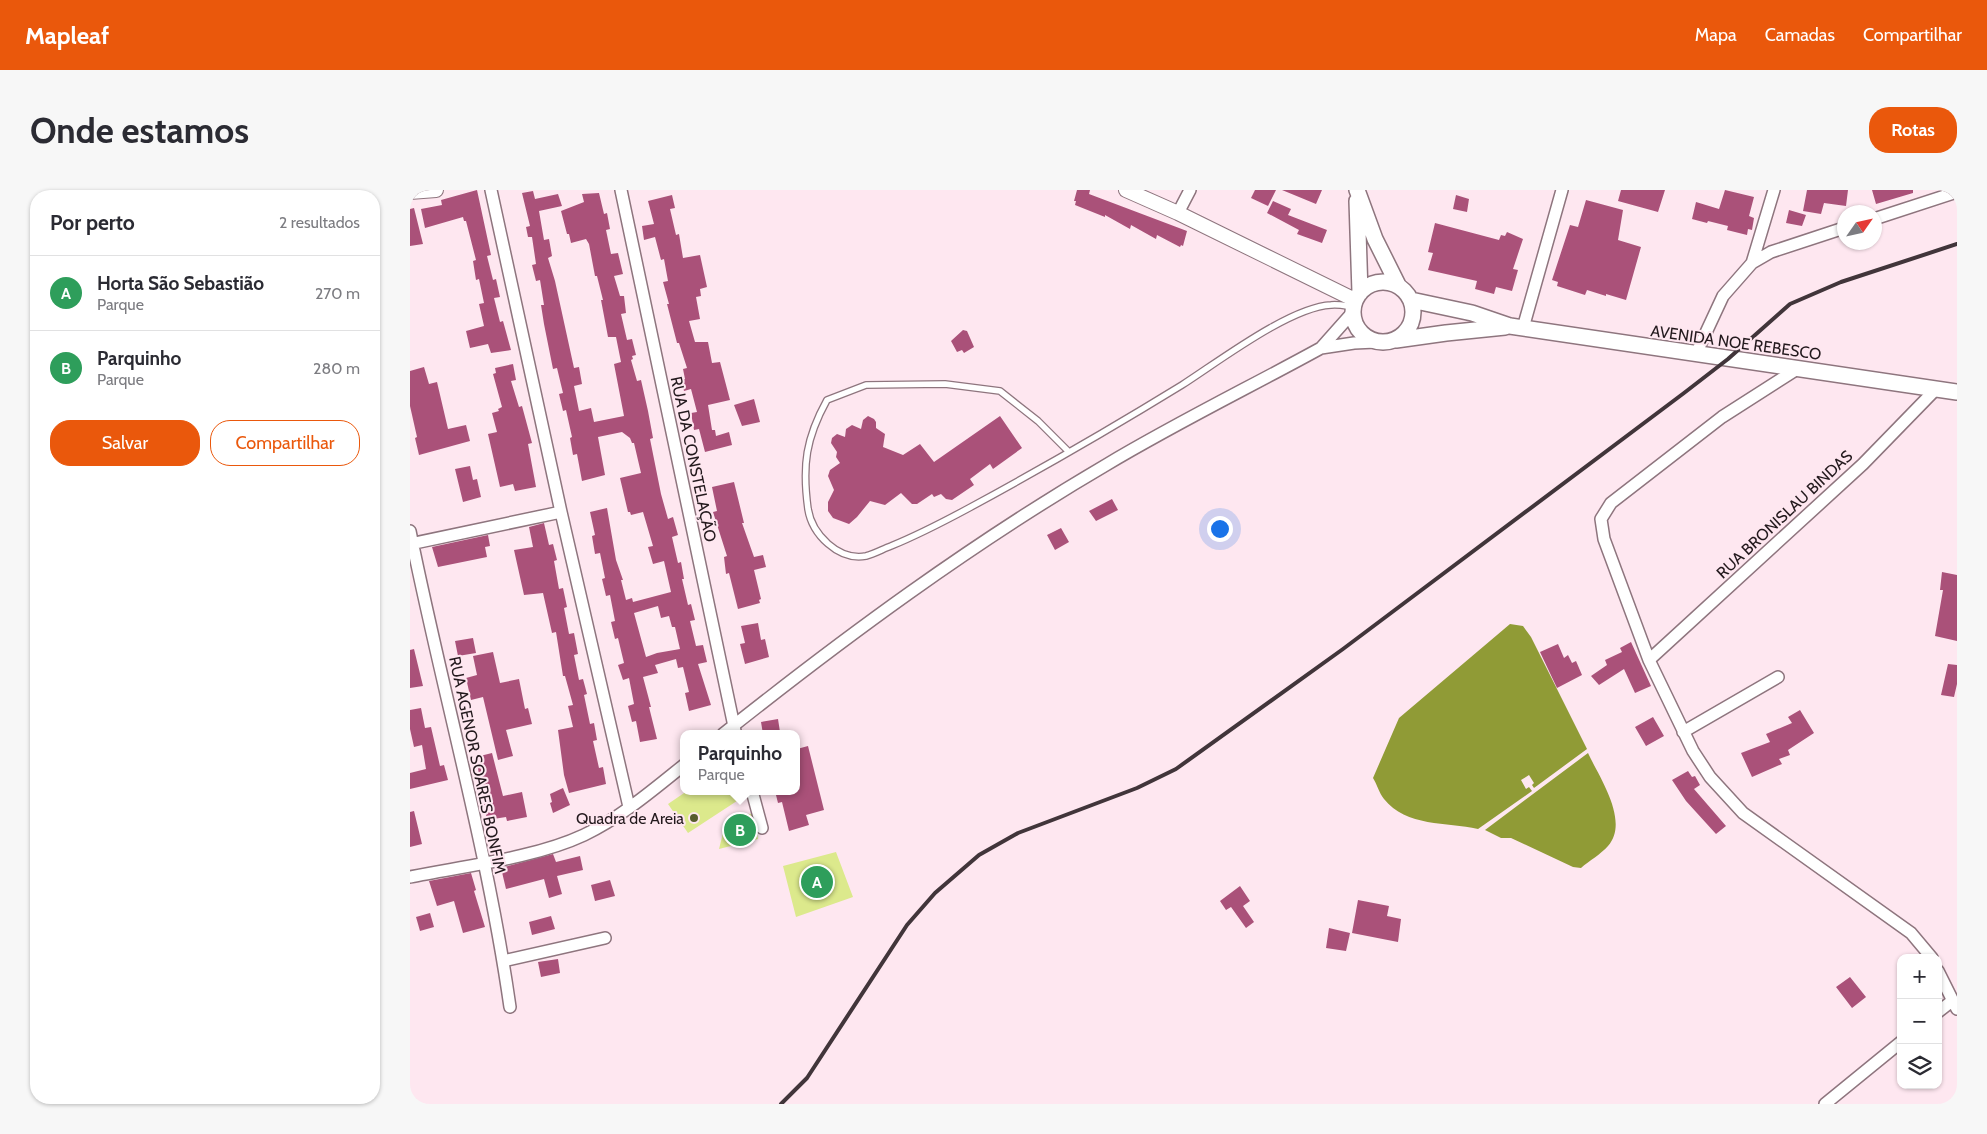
<!DOCTYPE html>
<html lang="pt">
<meta charset="utf-8">
<style>
body{margin:0;font-family:Cabin,sans-serif;background:#f7f7f7;color:#2b2b33}
.controls{position:absolute;right:15px;bottom:15px;display:grid;overflow:hidden;border-radius:10px;box-shadow:0 1px 4px #0004}
.controls button{width:45px;height:45px;display:grid;place-items:center;padding:0;border:0;border-bottom:1px solid #e1e1e2;background:#fff;color:#2b2b33;font:25px sans-serif}
.compass{position:absolute;left:1427px;top:15px;width:45px;height:45px;border-radius:50%;background:#fff;box-shadow:0 1px 4px #0004;rotate:56deg}
.you{position:absolute;left:809px;top:338px;width:18px;height:18px;margin:-12px;border:4px solid #fff;border-radius:50%;background:#1a73e8;box-shadow:0 0 0 8px #1a73e833}
.badge{display:grid;place-items:center;width:32px;height:32px;border-radius:50%;background:#ea580c;color:#fff;font-size:16px;font-weight:700}
.pin{position:absolute;translate:-50% -50%;border:2px solid #fff;box-shadow:0 1px 5px #0006}
.popup{position:absolute;left:270px;top:540px;width:120px;height:65px;box-sizing:border-box;display:grid;place-content:center;border-radius:10px;background:#fff;filter:drop-shadow(0 1px 4px #0005);font-size:16px;white-space:nowrap;color:#7c7c81}
.popup b{font-size:19px;color:#2b2b33}
.popup::after{content:'';position:absolute;left:50%;top:100%;margin-left:-10px;border:10px solid transparent;border-top-color:#fff}
.list{margin:0;padding:0;list-style:none}
h2{display:flex;justify-content:space-between;align-items:center;height:65px;margin:0;padding:0 20px;font-size:21px}
h2 small{font-size:16px;font-weight:400;color:#7c7c81}
.list li{display:grid;grid-template-columns:32px 1fr auto;gap:15px;align-items:center;box-sizing:border-box;height:75px;padding:0 20px;border-top:1px solid #e1e1e2}
.list b{display:block;font-size:19px;white-space:nowrap}
.list p{margin:0;font-size:16px;white-space:nowrap;color:#7c7c81}
.list em{font-size:16px;font-style:normal;color:#7c7c81}
.actions{display:flex;gap:10px;padding:15px 20px}
.actions a{flex:1;padding:11px 0;border:1px solid #ea580c;border-radius:20px;text-align:center;font-size:18px;color:#ea580c}
.actions .main{background:#ea580c;color:#fff}
.icon{flex:none;width:28px;height:28px;fill:none;stroke:currentColor;stroke-width:2;stroke-linecap:round;stroke-linejoin:round}
.map{position:relative;flex:none;width:1547px;height:914px;overflow:hidden;border-radius:20px}
header{display:flex;align-items:center;gap:30px;box-sizing:border-box;height:70px;padding:0 25px;background:#ea580c;color:#fff}
header strong{font-size:24px}
nav{display:flex;gap:28px;margin-inline-start:auto;font-size:18px}
.intro{display:flex;align-items:center;justify-content:space-between;box-sizing:border-box;height:120px;padding:0 30px}
h1{margin:0;font-size:35px}
.button{padding:12px 22px;border-radius:20px;background:#ea580c;color:#fff;font-size:18px;font-weight:700}
main{display:flex;gap:30px;padding:0 30px}
aside{flex:1;background:#fff;border-radius:20px;box-shadow:0 1px 4px #0004}
.map>svg:first-child{display:block}
.green{fill:#dce98c}
.water{fill:#909b36}
.building{fill:#aa5179;fill-rule:evenodd}
.lines{fill:none;stroke-linecap:round;stroke-linejoin:round}
.service-casing{stroke:#8e757e;stroke-width:8}
.minor-casing{stroke:#8e757e;stroke-width:14}
.tertiary-casing{stroke:#8e757e;stroke-width:16}
.secondary-casing{stroke:#8e757e;stroke-width:18}
.service{stroke:#fff;stroke-width:5.5}
.minor{stroke:#fff;stroke-width:11}
.tertiary{stroke:#fff;stroke-width:14}
.secondary{stroke:#fff;stroke-width:15}
.rail{stroke:#41353a;stroke-width:4}
.poi-dot{fill:#575d2c;stroke:#fee7f0;stroke-width:2}
.labels{text-anchor:middle;stroke-width:4;stroke-linejoin:round;paint-order:stroke}
.street-label{font-size:16px;fill:#23191d;stroke:#fee7f0}
.poi-label{font-size:16px;fill:#23191d;stroke:#fee7f0;text-anchor:end}
</style>
<header>
<strong>Mapleaf</strong>
<nav><a>Mapa</a><a>Camadas</a><a>Compartilhar</a></nav>
</header>
<div class="intro"><h1>Onde estamos</h1><a class="button">Rotas</a></div>
<main>
<aside>
<h2>Por perto<small>2 resultados</small></h2>
<ul class="list">
<li><span class="badge" style="background:#2e9e5b">A</span><div><b>Horta São Sebastião</b><p>Parque</p></div><em>270 m</em></li>
<li><span class="badge" style="background:#2e9e5b">B</span><div><b>Parquinho</b><p>Parque</p></div><em>280 m</em></li>
</ul>
<div class="actions"><a class="main">Salvar</a><a>Compartilhar</a></div>
</aside>
<div class="map">
<svg width="1547" height="914" viewBox="0 0 1547 914">
<rect width="100%" height="100%" fill="#fee7f0"/>
<!-- green -->
<path class="green" d="M277 601H329L333 607 278 643 258 614Z
M343 623 348 649 309 659 316 631Z
M426 662 443 707 386 727 373 676Z"/>
<!-- water -->
<path class="water" d="M1100 434 1113 436 1121 447 1177 559 1124 598 1122 595 1124 593 1119 585 1111 590 1116 599 1119 597 1122 601 1068 639C1037 632 996 637 974 609 969 603 967 594 963 588L989 528Z
M1178 563C1189 587 1220 631 1198 656 1191 664 1179 671 1171 678L1163 677 1101 648H1091L1075 640Z"/>
<!-- building -->
<path class="building" d="M67 0 81 65 77 66 83 90 86 89 90 107 84 108 90 132 93 131 101 160 81 163 78 154 60 158 56 141 74 136 69 114 74 113 69 89 66 90 63 71 66 70 56 31H54L53 27 15 38 11 19 32 15 31 10Z
M667 0H680L679 4 777 41 773 56 771 55 770 57 747 45 746 49 721 35 720 39 695 25V27L665 15 666 11H664Z
M845 0H866L858 16 841 8Z
M872 0H912L906 14Z
M1211 0H1255L1248 22 1208 11Z
M1315 0 1344 7 1339 26 1344 28 1342 40 1338 39 1337 45 1317 40 1318 36 1298 31 1297 33 1282 29 1286 12 1309 19Z
M1397 0H1438L1436 16 1414 13 1411 24 1393 21Z
M1462 0H1503V3L1466 14Z
M123 1 125 9 148 4 152 16 129 21 134 50 139 49 142 66 138 68 145 91 164 178 169 177 172 194 164 196 169 221 181 218 184 232 214 226 204 174 211 172 206 147H198L191 110H193L187 86H185L179 54 176 49 161 53 159 44H157L151 21 174 12 172 4 189 3 194 24 197 23 200 39 196 40 201 64 208 63 213 84 204 86 210 106H214L216 123 211 124 217 150 222 149 226 165 222 166 223 169 221 170 227 191 231 190 238 221 243 248 240 249 251 304 258 329 263 327 268 345 262 347 268 373 271 372 274 389H272L278 415 281 414 285 430 280 431 286 456 293 455 297 472 288 474 301 515 279 521 275 503 279 502 273 477 268 478 266 469 245 475 248 483 233 487 241 517H239L247 549 230 552 226 531 222 532 218 516 224 514 219 488 213 490 208 475 214 473 208 448 205 449 201 432 205 431 200 405 196 406 192 389 195 388 190 363 185 364 182 346 185 345 180 322 197 318 206 370 213 390H211L216 410 222 408 223 412 261 402 254 371 243 374 238 357 243 356 233 322 221 325 220 322H218L210 288 231 283 224 253H222L220 248 212 242 188 247 195 285 172 291 167 264 163 265 160 248 162 247 156 220 153 221 149 204 153 203 147 178 143 179 134 134 131 115H134L130 90 126 91 122 75 126 74 122 47H118L116 37 120 36 112 3ZM248 416 251 428 259 426 262 437H265L270 459 247 463 236 467 224 423Z
M262 5 265 18 260 19 266 45 269 44 273 68 290 65 297 97 290 99 291 106 286 107 290 129 279 131 285 152H298L302 173 310 172 320 210 298 215 302 240H305L306 246 319 242 322 255 295 262 289 239 284 240 281 223 287 222 281 199 274 201 271 190 275 189 273 179 277 178 269 153H267L257 114H259L253 92 258 91 254 69 251 70 245 47 234 50 232 36 244 34 238 11Z
M1046 5 1059 9 1057 22 1043 19Z
M1176 10 1213 20 1208 50 1231 57 1216 110 1196 104V106L1177 100 1175 105 1147 96 1148 92 1142 90 1160 35 1168 37Z
M863 11 881 19 878 25 917 40 912 53 887 44 889 40 857 23Z
M4 18 13 54 0 56V19Z
M1379 20 1396 25 1392 36 1376 33Z
M1025 33 1089 50 1091 45 1095 46 1097 42 1113 49 1103 79 1108 80 1102 101 1086 97 1084 104 1065 99 1067 91 1018 80 1023 63 1018 62Z
M553 140 557 141 564 157 554 163 552 160 547 162 541 151Z
M103 174 106 190 101 191 109 217 112 216 122 253 118 254 126 297 105 301 103 294 90 297 78 244 87 242 82 223 89 221 88 219 92 217 83 184 86 183 85 178Z
M14 177 19 194 27 192 38 239 56 235 60 251 9 265 5 248 7 247 0 216V181Z
M344 209 350 232 332 236 324 215Z
M458 226 464 229 466 232V238L475 244 473 257 493 265 510 254 524 272 590 226 612 258 583 279 580 274 560 289 564 295 542 310 536 309 531 304 524 307 522 304 507 314H502L491 303 475 315 460 311 447 327 439 334 423 328 418 321V312L424 300 418 286 420 280 430 273 426 267 427 262 421 253 422 248 427 244 435 247 436 239 442 235 451 239 453 230Z
M60 276 63 290 67 289 71 307 53 312 45 279Z
M324 292 334 333H332L344 367 353 365 356 377 344 380 351 409 349 410 350 413 328 419 319 383 316 384 314 367 317 366 303 322 307 321 302 297Z
M702 309 708 320 686 331 679 321Z
M134 333 139 355 143 354 147 370 144 371 149 399 153 398 157 417 154 418 159 444 164 443 168 464 164 465 169 490 173 489 177 504 174 505 180 534 184 533 187 550 183 551 189 578 193 577 196 594 159 603 154 585 148 540 163 537 158 516 163 515 155 486H153L146 442 142 443 133 403 114 405 104 360 123 357 119 337Z
M651 338 659 352 645 360 637 345Z
M78 345 80 356 75 357 77 367 28 377 22 357Z
M1532 382 1547 385V451L1525 446 1533 400H1530Z
M348 433 351 450 355 449 359 467 335 474 330 454 335 453 331 436Z
M63 448 66 463 48 466 45 451Z
M1221 452 1241 496 1225 503 1214 479 1189 495 1181 486 1197 475 1195 470 1212 462 1210 458Z
M1148 454 1154 468 1158 465 1162 473 1166 471 1172 485 1147 498 1130 462Z
M4 459 13 496 0 498V460Z
M83 462 90 493 109 489 115 519 118 518 122 534 96 540 103 566 88 570 73 507 61 510 56 488 67 485 63 466Z
M1538 474 1547 475V494L1544 507 1531 505Z
M11 518 15 538 21 537 30 576 34 575 38 590 0 599V583L16 579 12 555 4 557 0 539V520Z
M1390 520 1404 543 1378 560 1380 565 1369 569 1372 574 1342 587 1331 563 1360 552 1356 544 1382 533 1378 527Z
M1243 527 1254 546 1236 556 1225 537Z
M368 529 370 542 353 544 351 532Z
M398 556 414 620 396 625 399 635 379 641 372 612 368 613 365 601H386V566L389 565 387 559Z
M82 563 93 606 112 602 117 627 97 631 96 627 77 630 66 567Z
M1278 581 1282 587 1285 586 1290 595 1284 599 1316 636 1306 644 1276 611 1262 590Z
M153 598 160 615 143 623 140 613 142 612 140 604Z
M4 621 12 654 0 657V622Z
M143 664 146 672 170 666 173 680 147 686 152 704 139 708 134 689 96 699 91 678Z
M61 683 66 700 64 701 75 737 53 743 44 711 27 716 19 691Z
M200 690 205 706 185 711 181 695Z
M830 696 840 711 833 716 844 732 836 738 821 717 816 720 810 711Z
M948 710 979 716 977 726 991 729 988 752 942 743Z
M20 723 24 737 10 741 6 727Z
M141 726 145 739 122 745 119 732Z
M919 738 940 743 936 761 916 758Z
M148 769 150 783 131 787 128 772Z
M1440 787 1456 807 1442 818 1426 797Z"/>
<g class="lines">
<defs>
<path id="service" d="M659 262 628 231 590 201 535 194 456 195 417 210C396 248 392 275 398 319 402 344 428 371 456 366 464 364 473 359 481 356 508 345 533 332 559 318 631 279 702 238 772 195 808 172 880 117 921 115 928 114 936 116 943 117"/>
<path id="minor" d="M81 0 151 322 219 617
M211 0 325 541
M768 23 780 0
M1464 29 1547 2
M1342 73 1364 0
M1113 138 1152 0
M911 158 943 122
M1286 164 1313 106 1342 73 1361 62 1434 38
M1387 179 1312 227 1201 313 1191 329 1194 349 1239 470 1283 561 1300 587 1333 623 1501 743 1522 768
M0 341C32 500 77 656 100 817
M0 354 151 322
M1239 470 1453 274 1527 198
M1273 542 1368 487
M313 544C435 447 561 354 696 275 766 233 840 197 911 158L944 153 966 152
M342 601 352 638
M0 687C54 676 125 668 174 645 210 628 243 600 274 575
M93 771 195 748
M1528 781 1547 819
M1528 822 1542 811
M1415 914 1491 852"/>
<path id="tertiary" d="M716 0 768 23 945 110
M0 2 26 0"/>
<path id="secondary" d="M947 0 965 49 988 95
M947 11 950 103
M943 122a30 30 0 1 1 60 0a30 30 0 1 1-60 0Z
M1001 110 1062 123 1100 136 1547 202
M986 150 1036 143 1095 137"/>
</defs>
<!-- service casing -->
<use href="#service" class="service-casing"/>
<!-- minor casing -->
<use href="#minor" class="minor-casing"/>
<!-- tertiary casing -->
<use href="#tertiary" class="tertiary-casing"/>
<!-- secondary casing -->
<use href="#secondary" class="secondary-casing"/>
<!-- service -->
<use href="#service" class="service"/>
<!-- minor -->
<use href="#minor" class="minor"/>
<!-- tertiary -->
<use href="#tertiary" class="tertiary"/>
<!-- secondary -->
<use href="#secondary" class="secondary"/>
<!-- rail -->
<path class="rail" d="M371 914 397 888 497 735 525 703 569 665 608 643 727 598 766 579 933 459 1274 203 1318 169 1380 114 1431 92 1547 54"/>
</g>
<!-- markers -->
<circle class="poi-dot" cx="284" cy="628" r="5"/>
<g class="labels">
<!-- street labels -->
<g class="street-label">
<text transform="translate(1326 152) rotate(8)" y="6">AVENIDA NOE REBESCO</text>
<text transform="translate(284 269) rotate(78)" y="6">RUA DA CONSTELAÇÃO</text>
<text transform="translate(1374 324) rotate(-43)" y="6">RUA BRONISLAU BINDAS</text>
<text transform="translate(68 575) rotate(78)" y="6">RUA AGENOR SOARES BONFIM</text>
</g>
<!-- poi labels -->
<g class="poi-label">
<text x="274" y="634">Quadra de Areia</text>
</g>
</g>
</svg>
<div class="controls">
<button>+</button>
<button>−</button>
<button><svg class="icon" aria-label="layers" viewBox="0 0 24 24"><path d="M12 4l9 5-9 5-9-5zM3 14l9 5 9-5"/></svg></button>
</div>
<svg class="compass" viewBox="-18 -18 36 36"><path d="M0-13l5 13h-10z" fill="#e53935"/><path d="M0 13l5-13h-10z" fill="#7c7c81"/></svg>
<div class="you"></div>
<div class="pin badge" style="left:407px;top:692px;background:#2e9e5b">A</div>
<div class="pin badge" style="left:330px;top:640px;background:#2e9e5b">B</div>
<div class="popup"><b>Parquinho</b>Parque</div>
</div>
</main>
